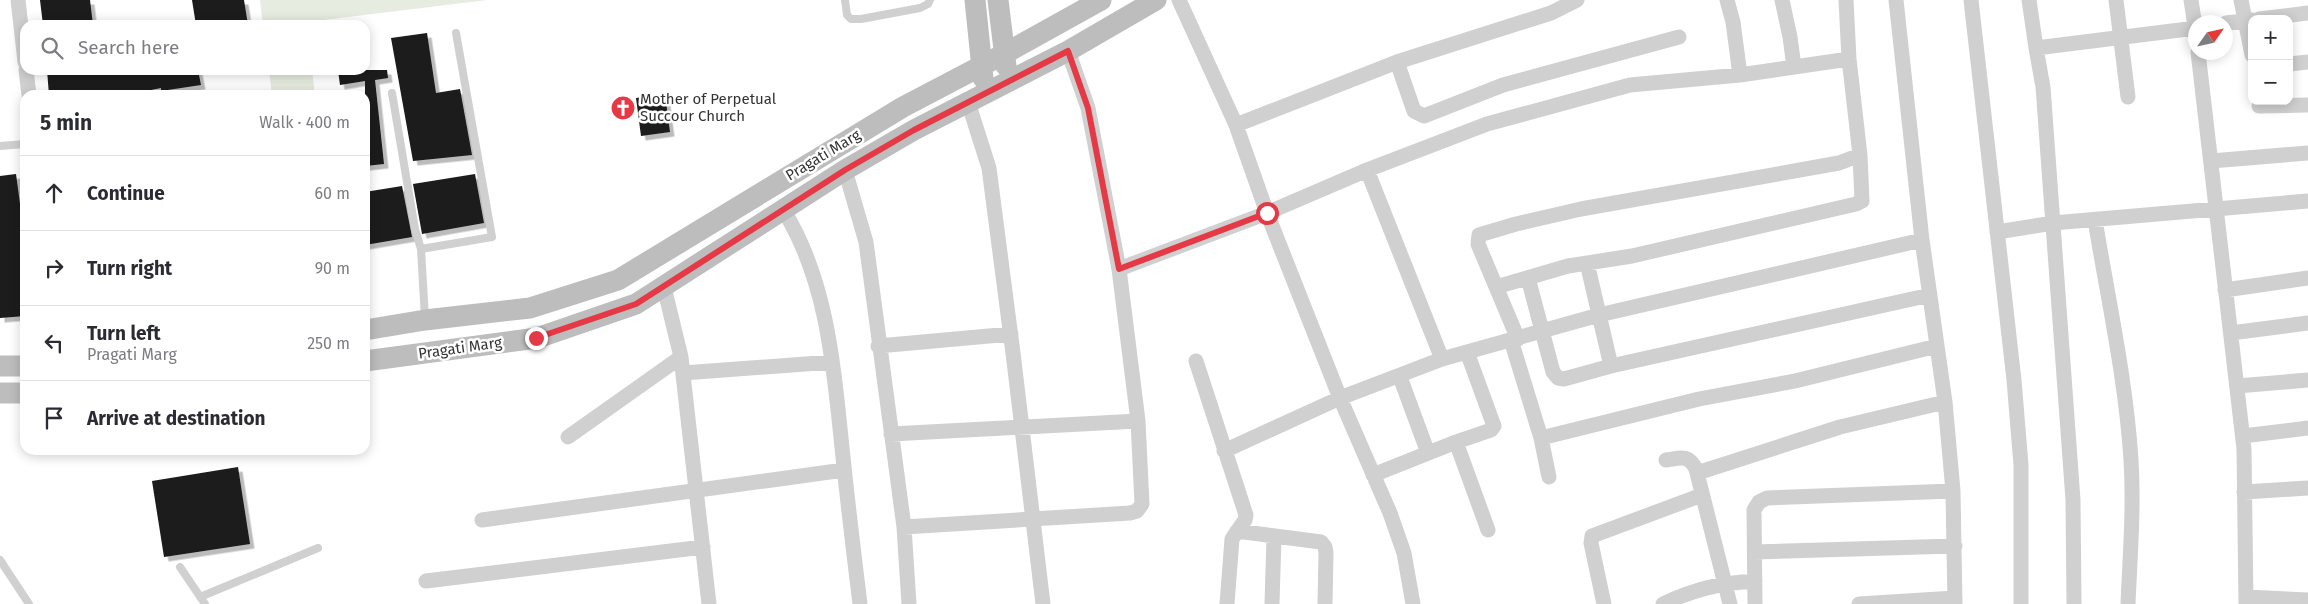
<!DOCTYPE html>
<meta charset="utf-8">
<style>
body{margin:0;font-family:"Fira Sans",sans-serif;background:#f2f2f3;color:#2b2b33}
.controls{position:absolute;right:15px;top:15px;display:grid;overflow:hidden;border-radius:10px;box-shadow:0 2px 12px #0003}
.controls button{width:45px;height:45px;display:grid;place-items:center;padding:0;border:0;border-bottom:1px solid #e1e1e2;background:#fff;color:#2b2b33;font:25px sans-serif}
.compass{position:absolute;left:2188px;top:15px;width:45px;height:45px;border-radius:50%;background:#fff;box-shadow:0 2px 12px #0003;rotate:56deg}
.stop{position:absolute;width:15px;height:15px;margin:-11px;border:4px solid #e63946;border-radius:50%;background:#fff}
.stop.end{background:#e63946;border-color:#fff;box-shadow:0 1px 5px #0008}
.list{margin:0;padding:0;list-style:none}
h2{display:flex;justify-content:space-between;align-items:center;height:65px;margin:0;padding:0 20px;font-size:21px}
h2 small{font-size:16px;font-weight:400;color:#7c7c81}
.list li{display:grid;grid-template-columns:32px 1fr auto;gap:15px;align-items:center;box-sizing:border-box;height:75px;padding:0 20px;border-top:1px solid #e1e1e2}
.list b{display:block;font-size:19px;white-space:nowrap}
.list p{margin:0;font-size:16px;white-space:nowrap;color:#7c7c81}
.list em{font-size:16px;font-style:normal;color:#7c7c81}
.icon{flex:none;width:28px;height:28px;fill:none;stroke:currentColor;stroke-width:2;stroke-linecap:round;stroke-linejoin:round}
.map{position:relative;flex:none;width:2308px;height:604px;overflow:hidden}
.search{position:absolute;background:#fff;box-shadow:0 2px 12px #0003;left:20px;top:20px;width:350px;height:55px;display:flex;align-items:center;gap:12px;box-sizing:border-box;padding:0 18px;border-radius:15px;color:#7c7c81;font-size:19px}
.panel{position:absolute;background:#fff;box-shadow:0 2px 12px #0003;left:20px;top:90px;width:350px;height:365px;border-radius:15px}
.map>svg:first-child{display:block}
.green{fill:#e6ecdf}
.building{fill:#1a1a1a;filter:url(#shadow)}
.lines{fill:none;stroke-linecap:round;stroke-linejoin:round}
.lane{stroke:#d0d0d0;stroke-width:8}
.street{stroke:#d0d0d0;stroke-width:15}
.secondary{stroke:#bdbdbd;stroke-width:21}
.route{stroke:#e63946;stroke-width:6}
.labels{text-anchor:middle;stroke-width:5;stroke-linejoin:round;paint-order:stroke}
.poi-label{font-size:15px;fill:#333;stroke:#fff;text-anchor:start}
.street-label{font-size:15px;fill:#333;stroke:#fff}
</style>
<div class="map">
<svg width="2308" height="604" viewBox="0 0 2308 604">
<defs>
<filter id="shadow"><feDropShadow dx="4.5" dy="4.5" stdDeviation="0" flood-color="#0004"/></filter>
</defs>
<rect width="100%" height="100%" fill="#fff"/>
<!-- green -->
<path class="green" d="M260 0H487L307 22V25H263Z
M269 70H312L315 95H272Z"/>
<!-- building -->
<path class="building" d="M40 0H90L93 25H43Z
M192 0H244L248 25H196Z
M427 33 436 93 460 89 472 155 413 161 391 38Z
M47 70H198L201 85 161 91V88L126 95H49Z
M338 70H387L388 78 375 80 384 164 365 166V81L340 85Z
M665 94 670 132 641 136 636 98Z
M16 174 25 241V316L0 318V176Z
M475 174 484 223 422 234 413 184Z
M402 186 412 237 365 245V192Z
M238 467 250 544 164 557 152 481Z"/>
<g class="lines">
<!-- lane -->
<path class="lane" d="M845 0 847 15 851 19H861L920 8 928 4 930 0
M392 93 415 229 421 249
M0 146 25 144
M425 318 421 249 492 237 456 33
M0 560 29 604
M180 567 205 604
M200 597 318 548"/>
<!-- street -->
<path class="street" d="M18 0 25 62
M1179 0 1236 125 1267 213 1340 398 1390 513 1404 553 1413 604
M1727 0 1733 22 1740 75
M1782 0 1790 37 1794 67
M1896 0 1922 240 1945 402 1953 491 1955 604
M1971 0 2014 380 2021 465V604
M2029 0 2036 48
M2116 0 2128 97
M2191 0 2196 33
M2241 0 2252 55
M2259 19 2308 13
M2226 23 2252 20
M2198 52 2244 449 2246 604
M1397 62 1414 111 1424 116 1503 85 1679 37
M2289 64 2308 62
M26 70 29 95
M968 102 989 168 1013 353 1043 604
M2259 106 2308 105
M1236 125 1397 62 1551 13 1577 0
M2211 161 2308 153
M845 170 866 242 904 527 909 604
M1367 170 1442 359
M784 211C829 284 834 373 843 457 848 506 854 555 860 604
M2095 220C2108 299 2126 380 2131 460 2134 508 2130 556 2128 604
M1997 232 2053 223 2308 201
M1587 263 1611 366
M1119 269 1267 213 1367 170 1487 124 1630 85 1740 75 1849 59
M1528 278 1553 372 1558 378 1564 379 1611 366 1930 295
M664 287 681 357 709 604
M1496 287 1568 266 1632 256 1856 204 1862 201 1860 155 1849 59 1846 0
M2225 290 2308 278
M2231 333 2308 323
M1518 339 1478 244 1479 235 1516 224 1581 209 1839 163 1860 155
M1511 340 1541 438 1549 477
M878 346 1011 334
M1196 361 1246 515 1245 520 1232 539 1227 604
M683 373 832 362
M1400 377 1428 453
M2237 386 2308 380
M891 434 1138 421
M2243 436 2308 428
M568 437 681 357
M1541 438 1699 399 1795 381 1937 346
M1456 442 1491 430 1494 426 1467 352
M1224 451 1340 398 1442 359 1599 315 1922 240
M1666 460C1681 458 1688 454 1696 469L1730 604
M1697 473 1840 427 1945 402
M1373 475 1456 442 1488 530
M2244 492 2308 488
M482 520 844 470
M904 527 1130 513 1137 511 1142 504 1138 421 1119 269 1088 108 1068 51
M1237 531 1321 542 1325 547 1326 553 1325 604
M1755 552 1955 546
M426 581 703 547
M2246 597 2308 600
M1272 604 1274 537
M1604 604 1591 543 1592 536 1702 495
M1663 604C1695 589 1720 583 1755 581
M1755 604 1754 510 1759 502 1767 498 1953 491
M1859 604 1955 598
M2074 604 2073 500 2043 87 2036 48 2196 28"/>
<!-- secondary -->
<path class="secondary" d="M975 0 983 78
M998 0 1006 66
M365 330 425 320 530 308 618 280 903 107 1004 54 1101 0
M365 361 537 338 636 304 845 170 914 130 1068 51 1156 0
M0 366H25
M0 393H25"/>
</g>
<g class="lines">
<!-- route -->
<path class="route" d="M536 338 636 304 845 170 914 130 1068 51 1088 108 1119 269 1267 213"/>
</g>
<!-- icons -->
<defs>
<symbol id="church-disc" viewBox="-11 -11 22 22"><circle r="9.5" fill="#e63946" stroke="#fff"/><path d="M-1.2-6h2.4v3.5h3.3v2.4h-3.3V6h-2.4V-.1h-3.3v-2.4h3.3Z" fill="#fff"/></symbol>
</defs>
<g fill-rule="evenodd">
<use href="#church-disc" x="609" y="94" width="28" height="28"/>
</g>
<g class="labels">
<!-- poi labels -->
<g class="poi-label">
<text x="640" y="104">Mother of Perpetual<tspan x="640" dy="17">Succour Church</tspan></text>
</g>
<!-- street labels -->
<g class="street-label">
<text transform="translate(823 155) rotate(-31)" y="5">Pragati Marg</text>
<text transform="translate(460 348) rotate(-8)" y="5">Pragati Marg</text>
</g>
</g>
</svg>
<div class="controls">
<button>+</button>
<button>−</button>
</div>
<svg class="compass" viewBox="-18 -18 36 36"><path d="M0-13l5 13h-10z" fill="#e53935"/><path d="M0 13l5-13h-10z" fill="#7c7c81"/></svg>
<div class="stop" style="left:1267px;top:213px"></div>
<div class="stop end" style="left:536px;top:338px"></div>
<div class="search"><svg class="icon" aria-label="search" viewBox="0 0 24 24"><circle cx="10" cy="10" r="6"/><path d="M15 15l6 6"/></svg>Search here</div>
<section class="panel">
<h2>5 min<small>Walk · 400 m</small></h2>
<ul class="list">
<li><svg class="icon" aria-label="ahead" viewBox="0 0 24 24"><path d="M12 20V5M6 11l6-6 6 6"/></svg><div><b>Continue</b></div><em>60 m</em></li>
<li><svg class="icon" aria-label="right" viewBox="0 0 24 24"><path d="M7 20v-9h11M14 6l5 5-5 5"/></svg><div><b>Turn right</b></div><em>90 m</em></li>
<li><svg class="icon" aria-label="left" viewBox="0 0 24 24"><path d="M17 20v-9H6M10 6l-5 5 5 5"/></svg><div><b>Turn left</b><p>Pragati Marg</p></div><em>250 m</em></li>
<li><svg class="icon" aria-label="arrive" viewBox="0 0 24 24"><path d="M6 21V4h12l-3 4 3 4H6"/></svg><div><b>Arrive at destination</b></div></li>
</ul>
</section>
</div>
